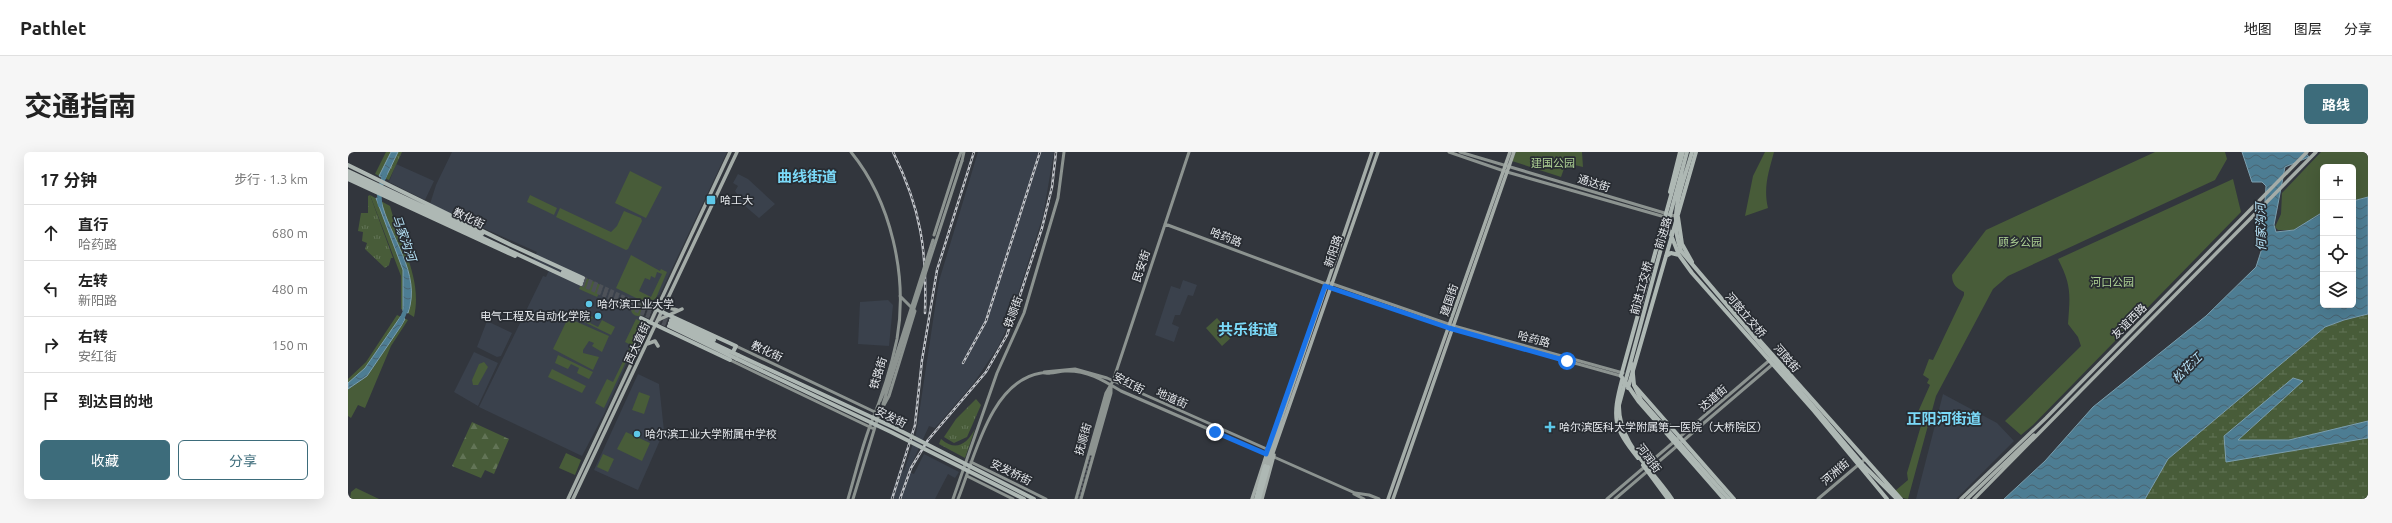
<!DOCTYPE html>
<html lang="zh">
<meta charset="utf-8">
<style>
body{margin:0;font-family:Ubuntu,"Noto Sans SC",sans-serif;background:#f6f6f6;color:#222}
.controls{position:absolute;right:12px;top:12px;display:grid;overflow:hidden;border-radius:6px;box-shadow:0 4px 16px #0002}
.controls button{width:36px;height:36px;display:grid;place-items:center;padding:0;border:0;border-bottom:1px solid #e0e0e0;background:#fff;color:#222;font:20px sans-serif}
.stop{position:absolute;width:12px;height:12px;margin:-9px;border:3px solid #1a73e8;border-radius:50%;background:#fff}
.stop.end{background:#1a73e8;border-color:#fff;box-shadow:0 1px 4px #0008}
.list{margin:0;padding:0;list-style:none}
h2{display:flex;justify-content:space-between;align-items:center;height:52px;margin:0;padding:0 16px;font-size:17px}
h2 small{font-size:13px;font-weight:400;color:#767676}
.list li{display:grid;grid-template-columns:26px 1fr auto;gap:12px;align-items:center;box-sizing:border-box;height:56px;padding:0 16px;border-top:1px solid #e0e0e0}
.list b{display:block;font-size:15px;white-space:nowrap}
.list p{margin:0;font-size:13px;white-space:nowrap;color:#767676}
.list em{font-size:13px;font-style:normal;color:#767676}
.actions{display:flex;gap:8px;padding:12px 16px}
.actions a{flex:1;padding:9px 0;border:1px solid #3d6c7b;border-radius:6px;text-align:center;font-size:14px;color:#3d6c7b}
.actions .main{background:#3d6c7b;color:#fff}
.icon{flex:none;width:22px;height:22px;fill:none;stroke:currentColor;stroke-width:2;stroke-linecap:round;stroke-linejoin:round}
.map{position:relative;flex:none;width:2020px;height:347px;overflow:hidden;border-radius:6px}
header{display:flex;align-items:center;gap:24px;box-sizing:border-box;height:56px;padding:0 20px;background:#fff;border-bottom:1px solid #e0e0e0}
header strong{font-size:19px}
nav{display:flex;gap:22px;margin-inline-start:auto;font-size:14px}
.intro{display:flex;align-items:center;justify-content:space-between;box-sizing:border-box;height:96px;padding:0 24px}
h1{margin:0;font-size:28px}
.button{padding:10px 18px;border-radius:6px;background:#3d6c7b;color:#fff;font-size:14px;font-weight:700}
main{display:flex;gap:24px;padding:0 24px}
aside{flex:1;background:#fff;border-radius:6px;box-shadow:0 4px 16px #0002}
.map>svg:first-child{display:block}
.built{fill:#3a414c}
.grass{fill:url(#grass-tufts)}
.forest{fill:url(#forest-firs)}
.wetland{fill:url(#wetland-marsh)}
.park{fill:#485c39;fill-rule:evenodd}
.water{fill:url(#water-waves);stroke:#7b9eae}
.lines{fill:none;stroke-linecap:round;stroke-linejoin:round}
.river{stroke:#4d7d93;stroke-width:4.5}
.secondary-tunnel{stroke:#4d5158;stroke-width:3;stroke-dasharray:3 1.5;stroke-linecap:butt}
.trunk-tunnel{stroke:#4d5158;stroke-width:4;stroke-dasharray:4 2;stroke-linecap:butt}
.secondary{stroke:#8c9390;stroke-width:3}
.primary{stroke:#a4aca8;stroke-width:3.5}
.trunk{stroke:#aeb8b4;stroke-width:4}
.rail-casing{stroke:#c0c3c8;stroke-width:2.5}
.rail{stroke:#282c32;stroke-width:1;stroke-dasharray:3;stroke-linecap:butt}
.secondary-bridge{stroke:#8c9390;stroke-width:3}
.trunk-bridge{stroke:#aeb8b4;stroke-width:4}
.route{stroke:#1a73e8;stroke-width:5}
.poi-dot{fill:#5dc7e8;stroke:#282c32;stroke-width:1.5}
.labels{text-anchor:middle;stroke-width:3.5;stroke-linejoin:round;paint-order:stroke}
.park-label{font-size:11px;fill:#afd395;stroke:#282c32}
.street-label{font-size:11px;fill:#e7eaee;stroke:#282c32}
.poi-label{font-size:11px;fill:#e7eaee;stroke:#282c32;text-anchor:start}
.water-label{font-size:12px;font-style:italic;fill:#b6e3f8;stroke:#282c32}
.district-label{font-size:15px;font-weight:bold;fill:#7bdaf9;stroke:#282c32}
</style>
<header>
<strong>Pathlet</strong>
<nav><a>地图</a><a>图层</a><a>分享</a></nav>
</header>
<div class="intro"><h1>交通指南</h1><a class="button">路线</a></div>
<main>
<aside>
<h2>17 分钟<small>步行 · 1.3 km</small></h2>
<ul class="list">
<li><svg class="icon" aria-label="ahead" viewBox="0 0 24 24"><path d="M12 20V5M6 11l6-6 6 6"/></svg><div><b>直行</b><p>哈药路</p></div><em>680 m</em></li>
<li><svg class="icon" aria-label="left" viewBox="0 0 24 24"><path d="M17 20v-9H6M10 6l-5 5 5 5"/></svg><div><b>左转</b><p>新阳路</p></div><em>480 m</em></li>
<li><svg class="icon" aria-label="right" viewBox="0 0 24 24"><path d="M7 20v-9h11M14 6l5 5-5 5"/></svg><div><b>右转</b><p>安红街</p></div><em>150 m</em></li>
<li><svg class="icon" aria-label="arrive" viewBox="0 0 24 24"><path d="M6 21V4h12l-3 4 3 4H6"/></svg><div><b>到达目的地</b></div></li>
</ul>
<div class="actions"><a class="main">收藏</a><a>分享</a></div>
</aside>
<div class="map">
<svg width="2020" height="347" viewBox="0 0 2020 347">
<defs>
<pattern id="grass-tufts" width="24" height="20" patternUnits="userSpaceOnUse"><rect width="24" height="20" fill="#485c39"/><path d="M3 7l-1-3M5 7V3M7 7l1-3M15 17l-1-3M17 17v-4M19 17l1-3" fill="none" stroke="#627456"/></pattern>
<pattern id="forest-firs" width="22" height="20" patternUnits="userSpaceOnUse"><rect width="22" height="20" fill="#485c39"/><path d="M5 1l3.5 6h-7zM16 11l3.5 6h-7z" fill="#627456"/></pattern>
<pattern id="wetland-marsh" width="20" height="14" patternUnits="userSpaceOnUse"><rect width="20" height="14" fill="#485c39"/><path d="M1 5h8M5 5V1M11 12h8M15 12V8" fill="none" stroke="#627456"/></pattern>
<pattern id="water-waves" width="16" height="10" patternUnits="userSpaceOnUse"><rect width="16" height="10" fill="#4d7d93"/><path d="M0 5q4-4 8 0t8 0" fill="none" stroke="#496471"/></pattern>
</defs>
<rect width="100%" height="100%" fill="#32363d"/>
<!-- built -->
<path class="built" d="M104 0H379L312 142 298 155 292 168V182L256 262 234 304 131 255 195 124 198 125 202 116 185 108 189 100 82 52 88 33Z
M630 0H706L695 64 659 176 650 195 625 232 587 276 581 274 560 320 566 322 576 302 611 320 607 326 600 322 587 347H542L552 317 556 319 568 282 591 129Z
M48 12 86 29 77 48 41 30Z
M390 22 400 27 427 52 411 66 390 48 392 46 387 39 390 34 385 31Z
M835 128 849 133 845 144 840 143 832 163H827L824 172 831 175 826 190 807 183 823 134 832 137Z
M540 148 545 153 541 194 510 192 512 150Z
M139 169 164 181 153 204 149 205 129 195Z
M126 200 150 211 130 254 106 240Z
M290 222 311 232 316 279 290 338 246 318Z
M1595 242 1649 271 1666 289 1608 347H1568Z"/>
<!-- grass -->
<path class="grass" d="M38 0H54L41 28 27 22Z
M22 43 45 106H43L41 113 37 116 17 97 19 91 14 89 15 80 10 79 13 61H20V44Z
M283 157a7 7 0 1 1 14 0a7 7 0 1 1-14 0Z
M628 247 633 253 619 285 606 291 596 285 608 267Z
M627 277 617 306 591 292 593 287C608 300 619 292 627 277Z"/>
<!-- forest -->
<path class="forest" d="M124 270 161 287 146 322 137 318 133 326 104 314Z"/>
<!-- wetland -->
<path class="wetland" d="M2020 162V347H1797L1820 307 1977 175 1996 168Z"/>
<!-- park -->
<path class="park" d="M1168 0H1234L1235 15 1218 11 1213 25 1164 9Z
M1417 0H1426C1421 19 1415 35 1420 56L1397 64 1405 24Z
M1807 0H1877L1879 7 1867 28 1660 124 1645 137 1588 244 1560 347 1555 346 1547 339 1560 328 1559 321 1575 267V262L1570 260 1582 233 1579 231 1581 227 1575 223 1581 207 1585 208 1616 143V140C1608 136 1604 132 1604 123L1638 78Z
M1973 0H2020V45L2005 49V15H1975V60L1946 78H1930L1927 75 1933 62 1934 41Z
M282 19 314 35 298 66 267 51Z
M1885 27 1893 60 1685 273 1673 283 1657 269 1733 194 1730 185 1720 172C1722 143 1724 134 1710 107Z
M22 43 42 54C51 91 75 126 66 165L53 157V124Z
M182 43 209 56 206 63 179 50Z
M212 56 263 80 269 74 276 59 293 66 294 69 280 97 278 98 208 65Z
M283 103 312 119 313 117 319 120 308 146 300 152 268 136ZM309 120 314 122 303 145 291 139 297 126 302 128 303 124 307 126Z
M236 125 255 134 249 145 231 137Z
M232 159 245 165 242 171 250 175 254 168 267 175 263 183 228 166Z
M49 163 60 168 43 194 17 256 10 253 3 266 0 264V227L18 210Z
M220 166 261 184 254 200 244 194 246 191 241 189 235 198V201L251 205 245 218 205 197Z
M869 166 885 184 874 194 858 176Z
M288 167 292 169 293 178 256 256 247 251 259 227 265 230 283 193 277 190Z
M210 203 245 220 241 227 229 221 231 216 223 212 220 217 207 211Z
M136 210 140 215 130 233H125L124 228 131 212Z
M204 217 238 234 234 241 200 225Z
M291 240 302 244 296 262 284 258Z
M278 280 302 291 294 309 269 297Z
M218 301 233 308 227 323 211 316Z
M255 302 266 307 260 320 249 315Z
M8 336 31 347H2L3 340Z"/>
<!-- water -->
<path class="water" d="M43 0H50L37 27 31 24Z
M1894 0H1957L1961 5 1937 15 1926 73 1928 80 1946 78 1975 60V153H2005V49L2020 45V162L1996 168 1977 175 1820 307 1797 347H1656L1697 309 1745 255 1858 164 1908 115 1917 87 1916 64 1918 34 1914 30H1904Z
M28 46 33 48C41 85 74 121 60 161L55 159V118Z
M53 164 57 167 53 174 19 224 0 237V231L17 216Z
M1945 226 1955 229 1890 288H1941L2020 269V286L1878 310 1876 284Z"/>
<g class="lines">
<!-- river -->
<path class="river" d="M32 53 31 39 37 22
M52 171 59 155"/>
<!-- secondary-tunnel -->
<path class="secondary-tunnel" d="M731 347 743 302"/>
<!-- trunk-tunnel -->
<path class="trunk-tunnel" d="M235 126 323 168
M234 129 322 171
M233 132 321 174"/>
<!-- secondary -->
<path class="secondary" d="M1101 0 1159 20 1317 65
M1112 0 1330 65
M610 8 613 0
M614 9 616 0
M817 72 978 132
M979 130 1106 174 1275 221
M977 134 1105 177 1273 224
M388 194 529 261
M382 208 526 277
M696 220 727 217 759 226 921 298
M532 249 539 232
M535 252 541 233
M743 302 761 238
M926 305 1007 341 1021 343 1031 347
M623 310 698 347
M619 324 665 347
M1006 342 1016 347
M500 347C507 323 513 298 522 274 533 247 543 216 549 187 560 124 543 49 503 0
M505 347 531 262 541 244 567 159 552 144
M605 347 649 221 676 161 710 46 716 0
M610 347C626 308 642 229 693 221 696 220 699 222 702 221 707 221 712 219 717 219 739 218 755 228 773 239L918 302
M728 347 758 241 765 229 841 0
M733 347 763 241V235
M1259 347 1423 207
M1267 347 1425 212
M1470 347 1516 308"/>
<!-- primary -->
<path class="primary" d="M318 149 321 156 329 158
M310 168 334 157
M299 192 307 189 310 194
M917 314 1024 0
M920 315 1030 0
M220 347 382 0
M225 347 389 0
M904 347 919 301
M914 347 926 303
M1040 347 1162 0
M1045 347 1166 0
M1613 347 1698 266 1959 0
M1619 347 1686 283
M1626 347 1968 0"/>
<!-- trunk -->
<path class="trunk" d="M1335 0 1273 224 1291 250 1376 347
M0 13 163 93 235 126
M0 19 134 82
M0 23 233 132
M0 27 167 104
M1322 40 1332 0
M1330 65 1334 92 1344 110
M1319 73 1331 103 1344 121 1466 259 1539 347
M1318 104 1323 101 1331 103
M215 120 234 129
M299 153 388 194 385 200
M293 166 382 208
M323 168 366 188
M322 171 390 203
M321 174 389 207
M1406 182 1553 347
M1274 228C1264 266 1265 275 1290 306
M1286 233 1386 347
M1280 236 1348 0
M1295 313 1320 347
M1516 314 1549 347
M908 347 917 314
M911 347 920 315"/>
<defs>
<path id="rail" d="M545 0C573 57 579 98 577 161
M615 211 638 169 692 0
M544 347 567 273 574 208 589 118 626 0
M552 347 563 316 580 288 638 220 659 183 694 76 704 35 708 0"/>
</defs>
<!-- rail casing -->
<use href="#rail" class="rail-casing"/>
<!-- rail -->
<use href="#rail" class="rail"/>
<!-- secondary-bridge -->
<path class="secondary-bridge" d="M586 83 610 8
M539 232 585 88
M541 233 614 9"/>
<!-- trunk-bridge -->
<path class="trunk-bridge" d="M1344 0C1334 36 1320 62 1333 99L1516 314
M390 203 547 276 686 347
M389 207 543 280 676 347
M1284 212 1286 233 1293 248 1381 347
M1324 347C1304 317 1270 291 1271 253L1339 0"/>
</g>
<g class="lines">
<!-- route -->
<path class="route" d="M867 280 918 302 977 134 1101 176 1219 209"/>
</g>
<!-- markers -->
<g class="poi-dot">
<rect x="358" y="43" width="10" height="10" rx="2"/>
<circle cx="241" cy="152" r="4"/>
<circle cx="250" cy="164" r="4"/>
<path d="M1200 269h4v4h4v4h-4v4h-4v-4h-4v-4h4z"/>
<circle cx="289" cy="282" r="4"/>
</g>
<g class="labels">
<!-- park labels -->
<g class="park-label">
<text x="1205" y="15">建国公园</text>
<text x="1672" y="94">顾乡公园</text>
<text x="1764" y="134">河口公园</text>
</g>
<!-- street labels -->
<g class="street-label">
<text transform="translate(1246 31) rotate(17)" y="4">通达街</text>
<text transform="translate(121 66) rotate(25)" y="4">教化街</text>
<text transform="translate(1315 81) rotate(-73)" y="4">前进路</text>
<text transform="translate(878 85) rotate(21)" y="4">哈药路</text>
<text transform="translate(985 99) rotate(-71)" y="4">新阳路</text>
<text transform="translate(793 114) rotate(-71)" y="4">民安街</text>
<text transform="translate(1293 136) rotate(-75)" y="4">前进立交桥</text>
<text transform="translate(1101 148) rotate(-71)" y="4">建国街</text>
<text transform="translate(665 160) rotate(-70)" y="4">铁顺街</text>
<text transform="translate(1398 163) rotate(49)" y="4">河鼓立交桥</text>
<text transform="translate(1781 169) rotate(-45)" y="4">友谊西路</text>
<text transform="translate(1186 187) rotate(15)" y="4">哈药路</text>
<text transform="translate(289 191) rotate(-65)" y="4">西大直街</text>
<text transform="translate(419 199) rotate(25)" y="4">教化街</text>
<text transform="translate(1439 206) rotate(49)" y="4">河鼓街</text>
<text transform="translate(530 221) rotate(-73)" y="4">铁路街</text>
<text transform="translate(781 231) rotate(28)" y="4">安红街</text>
<text transform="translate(824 246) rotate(24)" y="4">地道街</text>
<text transform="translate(1365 246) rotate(-41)" y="4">达道街</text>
<text transform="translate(543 265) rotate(26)" y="4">安发街</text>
<text transform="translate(735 287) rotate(-74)" y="4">抚顺街</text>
<text transform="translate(1301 306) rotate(53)" y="4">河润街</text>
<text transform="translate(663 320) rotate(26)" y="4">安发桥街</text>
<text transform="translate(1487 320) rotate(-41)" y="4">河洲街</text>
</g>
<!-- poi labels -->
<g class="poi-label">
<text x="372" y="52">哈工大</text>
<text x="249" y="156">哈尔滨工业大学</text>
<text x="242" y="168" text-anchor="end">电气工程及自动化学院</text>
<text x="1211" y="279">哈尔滨医科大学附属第一医院（大桥院区）</text>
<text x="297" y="286">哈尔滨工业大学附属中学校</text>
</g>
<!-- water labels -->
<g class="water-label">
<text transform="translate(1913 75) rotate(-91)" y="4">何家沟河</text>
<text transform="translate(56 86) rotate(70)" y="4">马家沟河</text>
<text transform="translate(1839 216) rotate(-44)" y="4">松花江</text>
</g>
<!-- district labels -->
<g class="district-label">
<text x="459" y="30">曲线街道</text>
<text x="900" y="183">共乐街道</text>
<text x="1596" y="272">正阳河街道</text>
</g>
</g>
</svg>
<div class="controls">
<button>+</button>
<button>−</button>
<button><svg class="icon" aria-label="locate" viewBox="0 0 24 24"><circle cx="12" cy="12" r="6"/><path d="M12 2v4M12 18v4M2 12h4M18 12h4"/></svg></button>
<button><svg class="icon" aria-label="layers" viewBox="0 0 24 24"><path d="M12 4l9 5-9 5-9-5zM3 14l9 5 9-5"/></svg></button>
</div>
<div class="stop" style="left:1219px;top:209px"></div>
<div class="stop end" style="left:867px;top:280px"></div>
</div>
</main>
